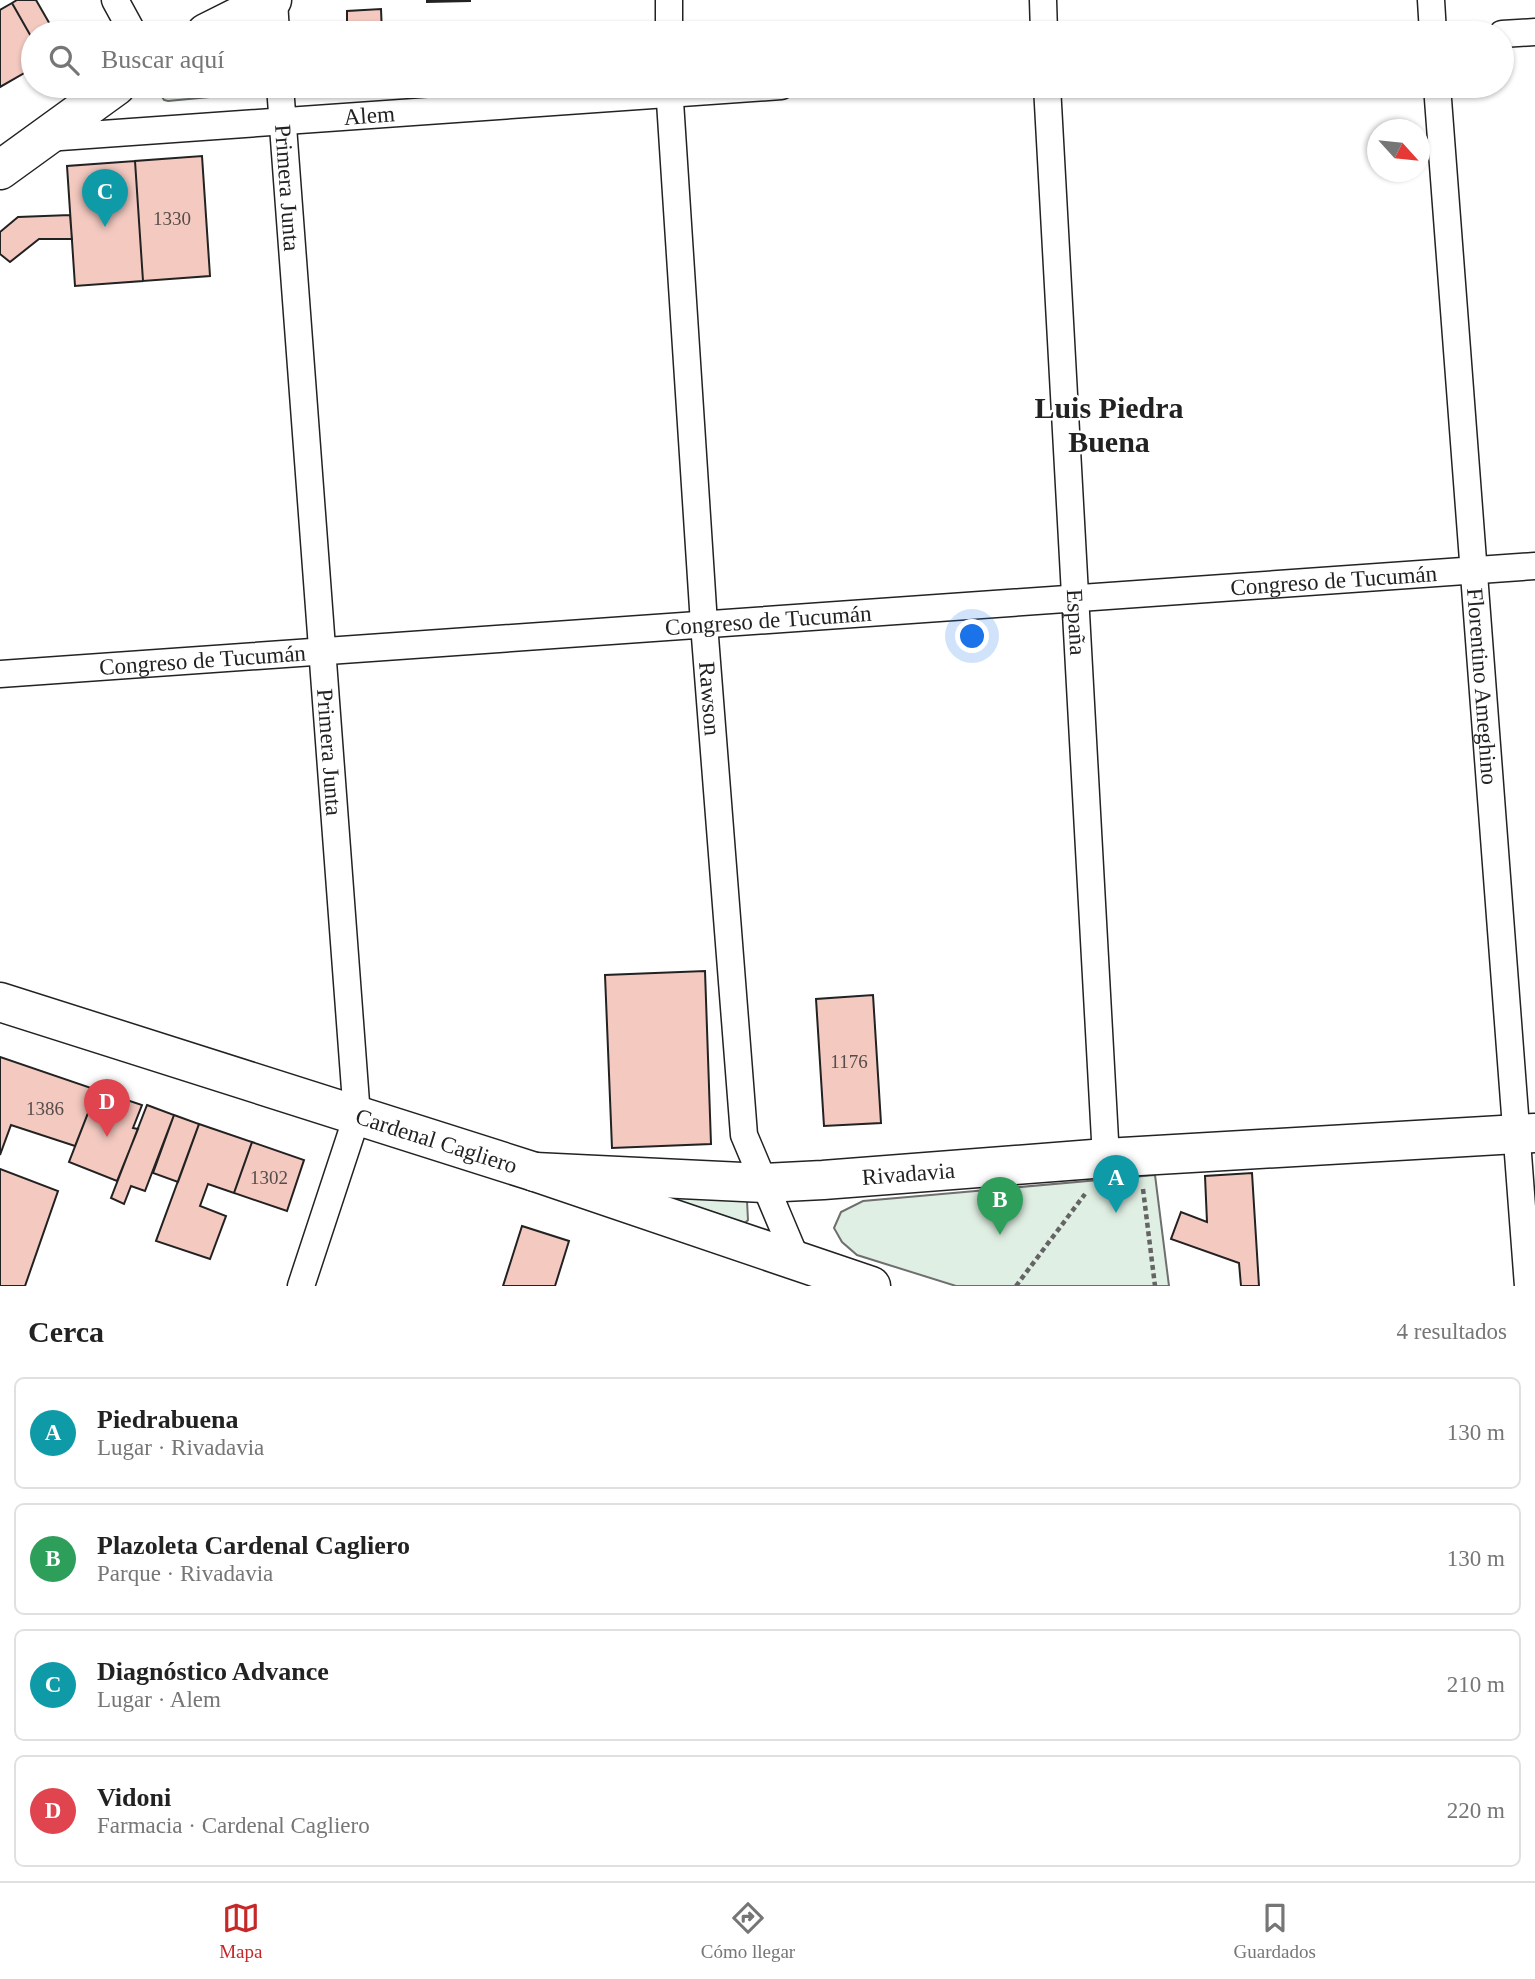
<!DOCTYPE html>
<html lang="es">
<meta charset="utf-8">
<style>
body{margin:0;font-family:Georgia,serif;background:#f2f2f2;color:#222}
.compass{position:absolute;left:1367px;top:119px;width:63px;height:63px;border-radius:50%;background:#fff;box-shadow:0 2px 5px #0004;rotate:117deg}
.you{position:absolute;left:973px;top:637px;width:24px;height:24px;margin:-18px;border:5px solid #fff;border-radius:50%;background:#1a73e8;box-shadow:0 0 0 10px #1a73e833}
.badge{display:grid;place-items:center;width:46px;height:46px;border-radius:50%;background:#c62828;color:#fff;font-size:23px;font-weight:700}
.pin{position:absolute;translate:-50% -58px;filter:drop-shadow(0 2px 4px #0008)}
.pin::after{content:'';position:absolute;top:37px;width:24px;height:21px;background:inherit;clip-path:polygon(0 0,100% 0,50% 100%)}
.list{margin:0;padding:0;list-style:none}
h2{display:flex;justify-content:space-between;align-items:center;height:91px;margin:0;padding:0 28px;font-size:30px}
h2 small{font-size:23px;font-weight:400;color:#767676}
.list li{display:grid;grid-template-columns:46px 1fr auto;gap:21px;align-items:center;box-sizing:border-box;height:112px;margin:0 14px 14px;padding:0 14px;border:2px solid #e0e0e0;border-radius:10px}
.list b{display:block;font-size:26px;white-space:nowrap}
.list p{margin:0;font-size:23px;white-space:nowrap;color:#767676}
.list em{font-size:23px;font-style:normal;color:#767676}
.icon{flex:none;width:38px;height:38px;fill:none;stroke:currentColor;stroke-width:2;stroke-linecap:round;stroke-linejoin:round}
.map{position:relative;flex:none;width:1535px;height:1286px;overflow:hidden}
.search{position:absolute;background:#fff;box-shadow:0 2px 5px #0004;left:21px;right:21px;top:21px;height:77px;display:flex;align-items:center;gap:18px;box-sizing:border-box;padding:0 24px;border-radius:38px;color:#767676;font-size:26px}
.sheet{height:595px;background:#fff}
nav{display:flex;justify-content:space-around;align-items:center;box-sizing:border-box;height:98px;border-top:2px solid #e0e0e0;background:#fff;font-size:19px;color:#767676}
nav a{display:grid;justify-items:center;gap:4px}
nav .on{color:#c62828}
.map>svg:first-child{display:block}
.green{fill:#e0efe3;stroke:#6f6f6f;stroke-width:2}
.building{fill:#f3c9c0;stroke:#222;stroke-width:2}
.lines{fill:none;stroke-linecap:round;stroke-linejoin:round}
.minor-casing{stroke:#222;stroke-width:29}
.secondary-casing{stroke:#222;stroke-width:41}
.path{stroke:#646464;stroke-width:4.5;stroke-dasharray:5 3.5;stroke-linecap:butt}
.minor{stroke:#fff;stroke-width:26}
.secondary{stroke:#fff;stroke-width:38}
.labels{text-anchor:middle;stroke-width:5;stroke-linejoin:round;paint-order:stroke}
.number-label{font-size:19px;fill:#564c4a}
.street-label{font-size:23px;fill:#222;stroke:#fff}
.district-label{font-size:30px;font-weight:bold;fill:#222;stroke:#fff}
</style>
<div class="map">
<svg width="1535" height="1286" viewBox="0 0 1535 1286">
<rect width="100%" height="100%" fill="#fff"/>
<!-- green -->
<path class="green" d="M173 86H264L263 89 252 93 168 101 164 100 161 95 166 89Z
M1155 1175 1169 1286H956L857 1255 842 1242 834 1228 841 1212 863 1201Z
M669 1196 747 1201 748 1220 745 1223 671 1199Z"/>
<!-- building -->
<path class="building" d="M17 0H36L55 33H33V40L12 3Z
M427 0H470V1L427 2Z
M12 3 33 40V68L0 87V10Z
M381 9 382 33H332L336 27 347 26V11Z
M202 156 210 276 143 281 135 161Z
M135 161 143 281 75 286 67 166Z
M70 215 72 239H39L10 262 0 254V232L18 217Z
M705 971 711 1144 612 1148 605 975Z
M873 995 881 1123 824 1126 816 999Z
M0 1057 97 1090 75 1146 11 1125 0 1155Z
M97 1090 142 1105 133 1128 138 1129 117 1181 69 1162Z
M147 1105 174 1115 145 1191 131 1186 124 1204 111 1198Z
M174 1115 199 1124 178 1182 153 1173Z
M199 1124 252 1142 234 1193 208 1184 200 1206 226 1216 210 1259 156 1241Z
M252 1142 304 1160 287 1211 234 1193Z
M0 1169 58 1191 25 1286H0Z
M1252 1173 1259 1286H1241L1239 1263 1171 1239 1181 1212 1207 1222 1205 1176Z
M522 1226 569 1241 555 1286H503Z"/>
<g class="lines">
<defs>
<g id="minor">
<path d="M115 0 133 33"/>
<path d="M274 0 276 33"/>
<path d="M669 0V33"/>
<path d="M1043 0 1044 33"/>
<path d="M1431 0 1433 33"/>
<path d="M1502 34 1535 32"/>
<path id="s1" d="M280 86 357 1116 301 1286"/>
<path id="s2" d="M669 86 704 624 744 1135 797 1261"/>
<path id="s3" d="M1047 86 1106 1158"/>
<path id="s4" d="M1437 86 1528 1286"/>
<path id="s5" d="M46 138 781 86"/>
<path id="s6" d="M0 674 1535 566"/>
</g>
<g id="secondary">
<path d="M206 33 272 0"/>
<path d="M0 170 116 86"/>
<path id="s7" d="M0 1002 535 1172 871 1286"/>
<path id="s8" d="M535 1172 764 1183 823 1180 1106 1158 1535 1133"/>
</g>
</defs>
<!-- minor casing -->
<use href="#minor" class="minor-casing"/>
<!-- secondary casing -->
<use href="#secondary" class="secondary-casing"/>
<!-- path -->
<path class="path" d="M1143 1189 1155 1286
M1016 1286 1085 1194"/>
<!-- minor -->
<use href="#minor" class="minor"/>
<!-- secondary -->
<use href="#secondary" class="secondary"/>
</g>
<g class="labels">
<!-- number labels -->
<g class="number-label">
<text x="172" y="225">1330</text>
<text x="849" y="1068">1176</text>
<text x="45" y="1115">1386</text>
<text x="269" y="1184">1302</text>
</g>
<!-- street labels -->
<g class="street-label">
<text dy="8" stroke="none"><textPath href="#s5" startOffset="324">Alem</textPath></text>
<text dy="8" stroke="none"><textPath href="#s1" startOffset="102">Primera Junta</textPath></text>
<text dy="8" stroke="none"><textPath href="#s6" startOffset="1337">Congreso de Tucumán</textPath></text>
<text dy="8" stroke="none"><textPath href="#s6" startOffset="770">Congreso de Tucumán</textPath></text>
<text dy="8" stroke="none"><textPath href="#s3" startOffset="537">España</textPath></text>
<text dy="8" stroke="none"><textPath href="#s6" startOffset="203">Congreso de Tucumán</textPath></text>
<text dy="8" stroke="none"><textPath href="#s4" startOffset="602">Florentino Ameghino</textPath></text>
<text dy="8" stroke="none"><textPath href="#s2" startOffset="614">Rawson</textPath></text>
<text dy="8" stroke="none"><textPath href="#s1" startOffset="668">Primera Junta</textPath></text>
<text dy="8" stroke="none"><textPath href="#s7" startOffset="458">Cardenal Cagliero</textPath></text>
<text dy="8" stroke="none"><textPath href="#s8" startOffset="374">Rivadavia</textPath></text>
</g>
<!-- district labels -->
<g class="district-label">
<text x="1109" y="418">Luis Piedra<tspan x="1109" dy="34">Buena</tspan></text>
</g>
</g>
</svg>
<svg class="compass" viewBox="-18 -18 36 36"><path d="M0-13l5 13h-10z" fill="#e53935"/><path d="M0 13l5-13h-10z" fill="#767676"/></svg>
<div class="you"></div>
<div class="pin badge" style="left:1116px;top:1213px;background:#0f9aa8">A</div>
<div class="pin badge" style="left:1000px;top:1235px;background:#2e9e5b">B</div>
<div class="pin badge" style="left:105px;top:227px;background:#0f9aa8">C</div>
<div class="pin badge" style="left:107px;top:1137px;background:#e0444e">D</div>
<div class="search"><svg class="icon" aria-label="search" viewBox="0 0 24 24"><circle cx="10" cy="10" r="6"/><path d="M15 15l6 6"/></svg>Buscar aquí</div>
</div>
<section class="sheet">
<h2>Cerca<small>4 resultados</small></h2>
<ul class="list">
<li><span class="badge" style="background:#0f9aa8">A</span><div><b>Piedrabuena</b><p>Lugar · Rivadavia</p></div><em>130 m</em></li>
<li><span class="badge" style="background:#2e9e5b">B</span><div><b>Plazoleta Cardenal Cagliero</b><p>Parque · Rivadavia</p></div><em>130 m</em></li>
<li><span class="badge" style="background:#0f9aa8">C</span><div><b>Diagnóstico Advance</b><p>Lugar · Alem</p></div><em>210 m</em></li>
<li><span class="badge" style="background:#e0444e">D</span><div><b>Vidoni</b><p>Farmacia · Cardenal Cagliero</p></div><em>220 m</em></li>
</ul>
</section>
<nav>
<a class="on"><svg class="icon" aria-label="map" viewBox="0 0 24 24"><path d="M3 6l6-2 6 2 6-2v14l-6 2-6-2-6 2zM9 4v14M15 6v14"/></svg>Mapa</a>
<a><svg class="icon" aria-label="directions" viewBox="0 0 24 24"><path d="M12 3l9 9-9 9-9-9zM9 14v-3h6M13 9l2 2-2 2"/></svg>Cómo llegar</a>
<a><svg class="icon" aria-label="saved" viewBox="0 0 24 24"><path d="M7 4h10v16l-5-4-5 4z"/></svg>Guardados</a>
</nav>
